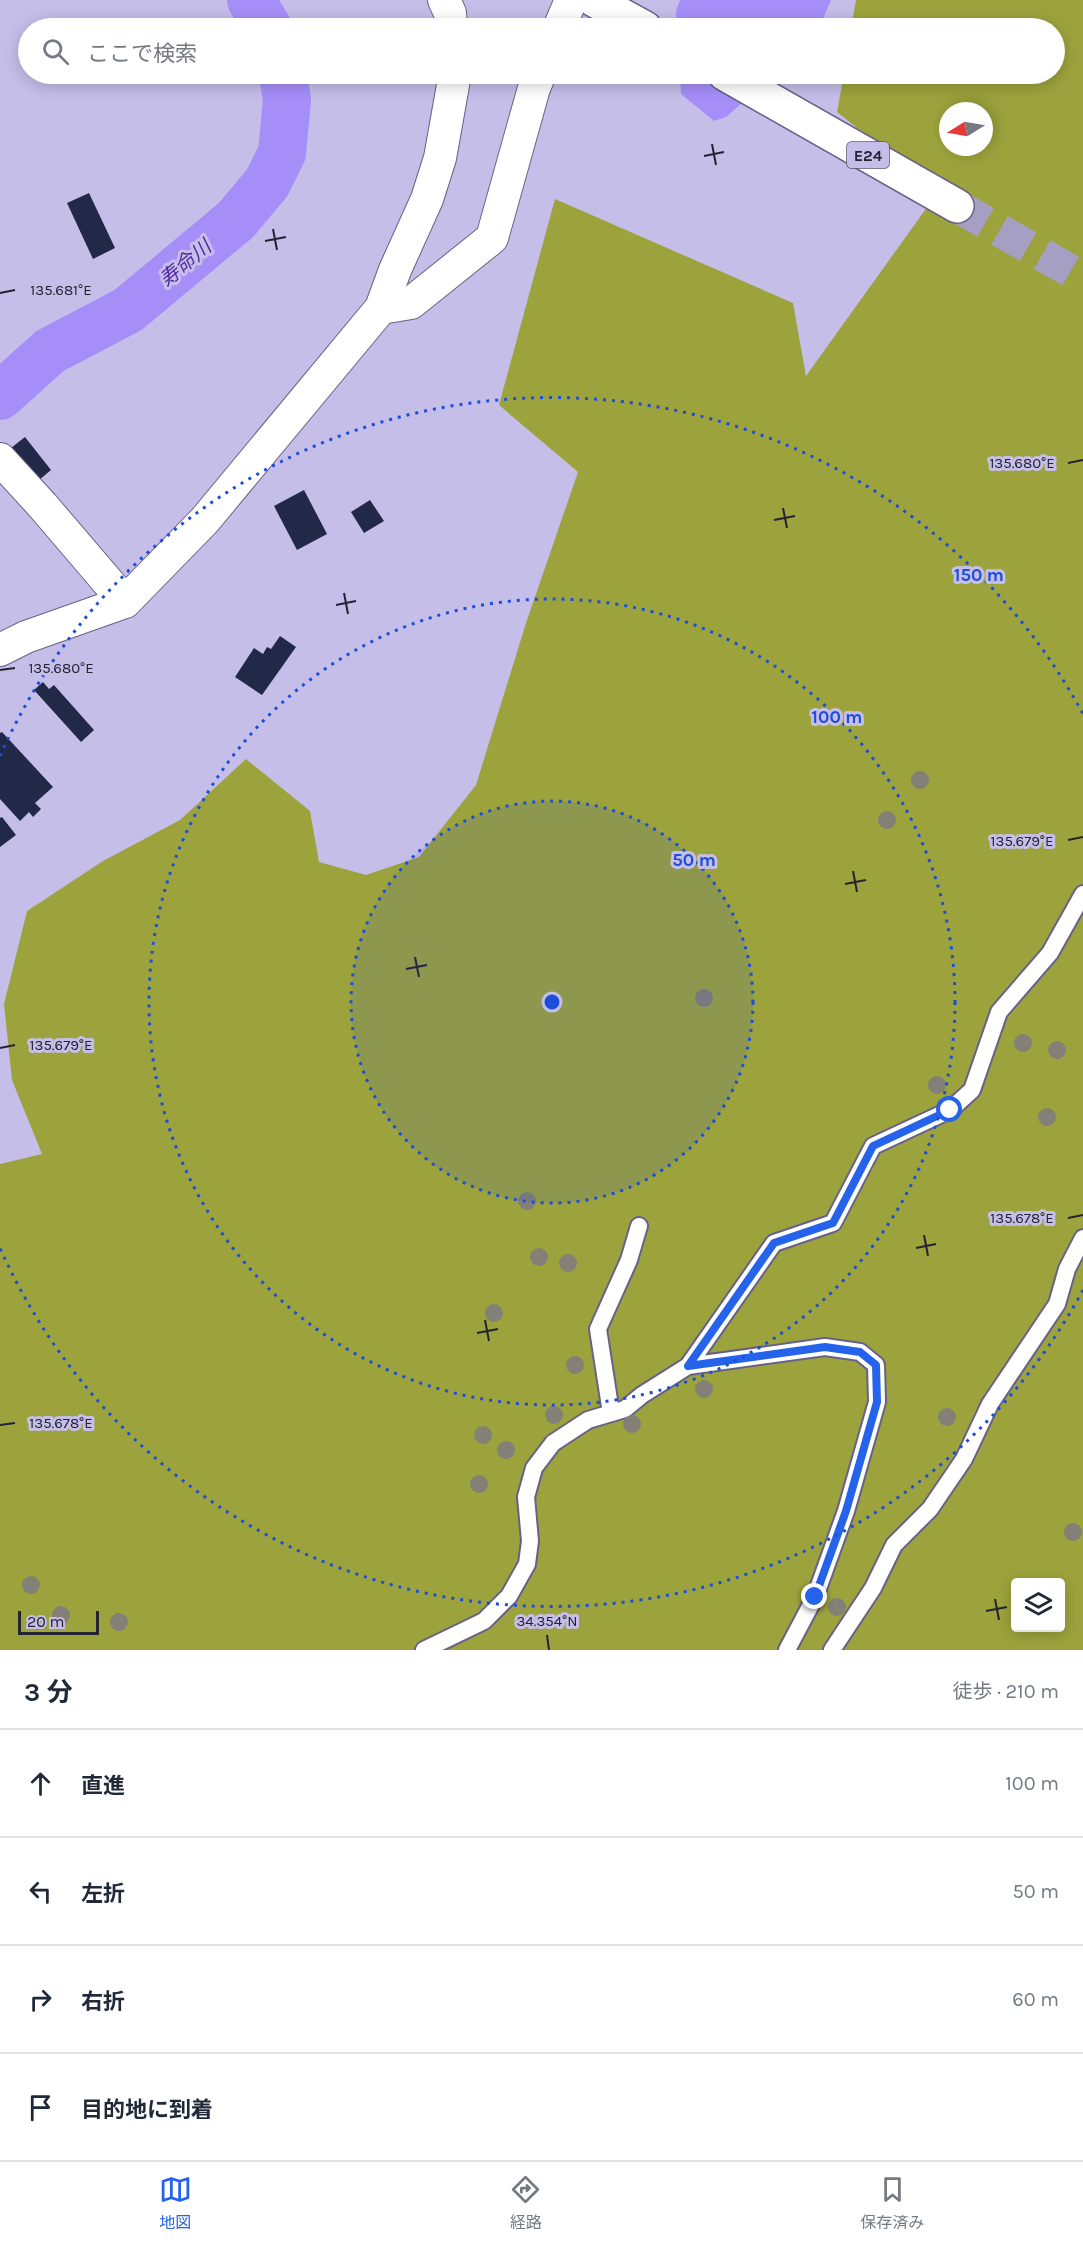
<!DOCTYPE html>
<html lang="ja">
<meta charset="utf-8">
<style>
body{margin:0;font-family:Karla,"Noto Sans JP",sans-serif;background:#f6f6f7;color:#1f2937}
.controls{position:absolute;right:18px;bottom:18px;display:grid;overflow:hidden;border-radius:6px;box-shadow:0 3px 15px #0003}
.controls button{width:54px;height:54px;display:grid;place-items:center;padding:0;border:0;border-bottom:2px solid #e0e1e3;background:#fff;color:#1f2937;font:30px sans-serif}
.compass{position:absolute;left:939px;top:102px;width:54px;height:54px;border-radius:50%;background:#fff;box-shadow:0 3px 15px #0003;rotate:259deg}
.scale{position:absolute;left:18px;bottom:15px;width:81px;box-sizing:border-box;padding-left:6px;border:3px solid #252232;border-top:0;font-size:16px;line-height:21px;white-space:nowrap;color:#252232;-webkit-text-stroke:4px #c5bee9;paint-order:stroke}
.stop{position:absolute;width:18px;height:18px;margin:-14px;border:4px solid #2563eb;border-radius:50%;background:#fff}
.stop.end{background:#2563eb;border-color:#fff;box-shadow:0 2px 6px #0008}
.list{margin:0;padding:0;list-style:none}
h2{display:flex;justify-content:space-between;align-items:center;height:78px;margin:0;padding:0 24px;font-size:26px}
h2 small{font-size:20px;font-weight:400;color:#747a83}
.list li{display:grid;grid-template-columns:39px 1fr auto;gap:18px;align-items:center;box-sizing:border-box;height:108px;padding:0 24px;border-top:2px solid #e0e1e3}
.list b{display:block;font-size:22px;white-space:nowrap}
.list em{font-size:20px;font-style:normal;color:#747a83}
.icon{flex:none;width:33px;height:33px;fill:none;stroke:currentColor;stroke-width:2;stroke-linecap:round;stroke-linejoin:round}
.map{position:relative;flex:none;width:1083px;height:1650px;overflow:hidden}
.search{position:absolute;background:#fff;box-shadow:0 3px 15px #0003;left:18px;right:18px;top:18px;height:66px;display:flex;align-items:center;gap:15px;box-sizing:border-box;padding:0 21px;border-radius:33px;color:#747a83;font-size:22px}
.sheet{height:510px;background:#fff}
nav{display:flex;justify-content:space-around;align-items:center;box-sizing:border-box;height:84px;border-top:2px solid #e0e1e3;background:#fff;font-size:16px;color:#747a83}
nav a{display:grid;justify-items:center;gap:3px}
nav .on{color:#2563eb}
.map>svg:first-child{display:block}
.green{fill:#9da33c;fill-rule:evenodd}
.water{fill:#a68ef9}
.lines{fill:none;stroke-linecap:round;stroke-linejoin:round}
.river{stroke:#a68ef9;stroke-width:48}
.building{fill:#212848}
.motorway-tunnel{stroke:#a59fc4;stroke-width:33;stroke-dasharray:33 16;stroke-linecap:butt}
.service-casing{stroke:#686186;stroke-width:20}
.minor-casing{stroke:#686186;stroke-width:34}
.motorway-casing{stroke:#686186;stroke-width:36}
.service{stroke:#fff;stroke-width:16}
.minor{stroke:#fff;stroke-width:32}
.motorway{stroke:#fff;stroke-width:33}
.tree{fill:#828077}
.route{stroke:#2563eb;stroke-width:8}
.ticks{fill:none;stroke:#252232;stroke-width:2}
.ring{fill:none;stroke:#1d4ed8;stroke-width:3;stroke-dasharray:3 6}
.labels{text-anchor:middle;stroke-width:6;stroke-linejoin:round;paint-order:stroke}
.shield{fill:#c5bee9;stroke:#555169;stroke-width:1.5}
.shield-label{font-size:16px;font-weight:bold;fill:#252232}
.water-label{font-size:20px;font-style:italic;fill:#552aa5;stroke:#c5bee9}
.ticks-label{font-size:15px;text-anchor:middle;fill:#252232;stroke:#c5bee9;stroke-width:6;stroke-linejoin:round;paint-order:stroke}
.centre{fill:#1d4ed8;stroke:#c5bee9;stroke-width:3}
.ring-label{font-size:18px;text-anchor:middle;font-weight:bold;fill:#1d4ed8;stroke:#c5bee9;stroke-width:6;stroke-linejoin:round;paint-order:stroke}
</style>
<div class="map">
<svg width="1083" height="1650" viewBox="0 0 1083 1650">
<rect width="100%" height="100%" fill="#c5bee9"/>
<!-- green -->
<path class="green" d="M856 0H1083V1650H0V1164L42 1154 12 1080 4 1004 27 911 103 861 180 820 246 759 310 811 319 862 366 875 419 857 476 785 526 623 578 472 499 405 555 199 793 303 806 376 938 192 837 112 844 74H1054V28H851ZM948 111H984V147H948ZM1016 1582H1060V1628H1016Z"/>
<!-- water -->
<path class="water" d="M680 0H831L819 28H677L676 11Z
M680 74H775L726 117 714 121 681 94Z"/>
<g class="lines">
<!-- river -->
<path class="river" d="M251 0 268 28
M0 396 50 351 128 310 236 220 267 183 282 153 287 100 283 74"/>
</g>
<!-- building -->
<path class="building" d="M89 193 115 248 93 259 67 203Z
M25 437 51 470 38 481 11 448Z
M304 490 327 534 297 550 274 506Z
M370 500 384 521 364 533 351 512Z
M280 636 296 647 262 695 235 677 254 648 263 654 267 647 271 649Z
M43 682 49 689 54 685 94 730 81 742 34 690Z
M2 732 53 787 35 803 41 809 33 817 29 812 20 821 0 799V733Z
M2 817 16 835 0 847V818Z"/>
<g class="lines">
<!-- motorway-tunnel -->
<path class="motorway-tunnel" d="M957 206 1083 278"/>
<defs>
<path id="service" d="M688 1366 825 1347 860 1352 876 1365 877 1402 846 1511 815 1597 787 1650
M611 1413 598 1329 629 1260 639 1226
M424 1650 484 1621 509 1596 527 1564 530 1541 526 1497 534 1468 553 1443 588 1420 625 1409 642 1395 688 1366 774 1243 833 1223 873 1146 950 1110 972 1090 999 1012 1050 953 1083 894
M832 1650 873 1588 894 1545 930 1509 964 1459 990 1404 1057 1304 1067 1269 1083 1238"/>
<path id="minor" d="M444 0 450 13 451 28
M559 28 571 0
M381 308 411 303 492 238 534 88 540 74
M0 459 43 506 125 602
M0 650 26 637 125 602 205 520 381 308 395 270 427 199 440 158 455 74"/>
<path id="motorway" d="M594 0 645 28
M725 74 957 206"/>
</defs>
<!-- service casing -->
<use href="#service" class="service-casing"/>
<!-- minor casing -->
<use href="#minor" class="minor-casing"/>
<!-- motorway casing -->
<use href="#motorway" class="motorway-casing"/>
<!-- service -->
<use href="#service" class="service"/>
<!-- minor -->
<use href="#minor" class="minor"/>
<!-- motorway -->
<use href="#motorway" class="motorway"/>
</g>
<!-- trees -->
<g class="tree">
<circle cx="920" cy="780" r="9"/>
<circle cx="887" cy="820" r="9"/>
<circle cx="704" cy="998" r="9"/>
<circle cx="1023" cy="1043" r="9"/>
<circle cx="1057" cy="1050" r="9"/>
<circle cx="937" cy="1085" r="9"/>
<circle cx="1047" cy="1117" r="9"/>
<circle cx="527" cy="1201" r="9"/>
<circle cx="539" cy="1257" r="9"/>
<circle cx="568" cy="1263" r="9"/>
<circle cx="494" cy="1313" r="9"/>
<circle cx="575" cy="1365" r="9"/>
<circle cx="704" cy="1389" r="9"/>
<circle cx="554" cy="1415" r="9"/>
<circle cx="947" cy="1417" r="9"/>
<circle cx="632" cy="1424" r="9"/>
<circle cx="483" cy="1435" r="9"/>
<circle cx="506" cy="1450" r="9"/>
<circle cx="479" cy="1484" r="9"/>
<circle cx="1073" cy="1532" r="9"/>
<circle cx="31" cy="1585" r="9"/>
<circle cx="837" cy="1607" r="9"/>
<circle cx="61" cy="1615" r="9"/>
<circle cx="119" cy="1622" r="9"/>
</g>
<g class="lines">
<!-- route -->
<path class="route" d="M815 1597 846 1511 877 1402 876 1365 860 1352 825 1347 688 1366 774 1243 833 1223 873 1146 950 1110"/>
</g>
<!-- ticks -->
<path class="ticks" d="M712 144 716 165M704 156 724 152M273 229 277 250M265 241 286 237M0 293 15 290M1068 463 1083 460M783 508 787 528M774 520 795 516M344 593 348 614M336 605 356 601M0 670 15 668M1068 840 1083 837M853 871 857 892M845 884 866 880M415 957 419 977M406 969 427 965M0 1048 15 1045M1068 1218 1083 1215M924 1235 928 1256M916 1248 936 1244M485 1320 489 1341M477 1333 498 1329M0 1425 15 1423M995 1599 999 1620M986 1611 1007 1607M547 1635 549 1650"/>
<!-- distance rings -->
<circle cx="552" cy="1002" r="201" fill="#1d4ed8" fill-opacity=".12"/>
<g class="ring">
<circle cx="552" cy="1002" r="201"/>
<circle cx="552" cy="1002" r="403"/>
<path d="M1083 1290A604 604 0 0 1 0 1248M0 756A604 604 0 0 1 1083 714"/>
</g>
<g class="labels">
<!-- shield labels -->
<rect class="shield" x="847" y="142" width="42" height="26" rx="4.5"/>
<g class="shield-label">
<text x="868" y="161">E24</text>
</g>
<!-- water labels -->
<g class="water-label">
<text transform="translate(185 263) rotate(-40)" y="7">寿命川</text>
</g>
</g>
<g class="ticks-label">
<text x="61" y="295">135.681°E</text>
<text x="1022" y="468">135.680°E</text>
<text x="61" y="673">135.680°E</text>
<text x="1022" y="846">135.679°E</text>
<text x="61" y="1050">135.679°E</text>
<text x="1022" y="1223">135.678°E</text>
<text x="61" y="1428">135.678°E</text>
<text x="547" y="1626">34.354°N</text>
</g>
<circle cx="552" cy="1002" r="9" class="centre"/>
<g class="ring-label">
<text x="979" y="581">150 m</text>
<text x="837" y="723">100 m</text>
<text x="694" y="866">50 m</text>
</g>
</svg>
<div class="controls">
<button><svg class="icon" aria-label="layers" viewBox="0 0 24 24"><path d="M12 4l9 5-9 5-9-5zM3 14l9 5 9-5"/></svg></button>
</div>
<svg class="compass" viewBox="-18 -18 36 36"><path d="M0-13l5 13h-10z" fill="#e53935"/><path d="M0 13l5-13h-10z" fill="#747a83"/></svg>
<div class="scale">20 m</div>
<div class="stop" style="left:950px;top:1110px"></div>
<div class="stop end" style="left:815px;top:1597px"></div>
<div class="search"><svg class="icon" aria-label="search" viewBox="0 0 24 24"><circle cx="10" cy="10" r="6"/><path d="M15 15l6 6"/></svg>ここで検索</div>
</div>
<section class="sheet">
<h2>3 分<small>徒歩 · 210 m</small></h2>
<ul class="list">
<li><svg class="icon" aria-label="ahead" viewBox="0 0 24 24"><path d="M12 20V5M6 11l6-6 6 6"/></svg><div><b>直進</b></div><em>100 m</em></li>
<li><svg class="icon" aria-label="left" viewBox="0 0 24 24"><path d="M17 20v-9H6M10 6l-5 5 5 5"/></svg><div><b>左折</b></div><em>50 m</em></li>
<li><svg class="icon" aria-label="right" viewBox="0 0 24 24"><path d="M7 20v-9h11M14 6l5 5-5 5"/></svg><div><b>右折</b></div><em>60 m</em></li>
<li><svg class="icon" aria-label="arrive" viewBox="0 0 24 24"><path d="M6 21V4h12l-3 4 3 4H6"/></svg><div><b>目的地に到着</b></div></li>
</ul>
</section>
<nav>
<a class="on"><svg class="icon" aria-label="map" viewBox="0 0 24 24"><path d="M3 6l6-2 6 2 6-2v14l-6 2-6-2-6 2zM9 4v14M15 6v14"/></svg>地図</a>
<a><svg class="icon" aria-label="directions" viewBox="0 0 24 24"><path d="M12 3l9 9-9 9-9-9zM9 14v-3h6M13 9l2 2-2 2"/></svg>経路</a>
<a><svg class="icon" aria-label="saved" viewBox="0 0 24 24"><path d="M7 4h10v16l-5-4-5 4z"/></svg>保存済み</a>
</nav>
